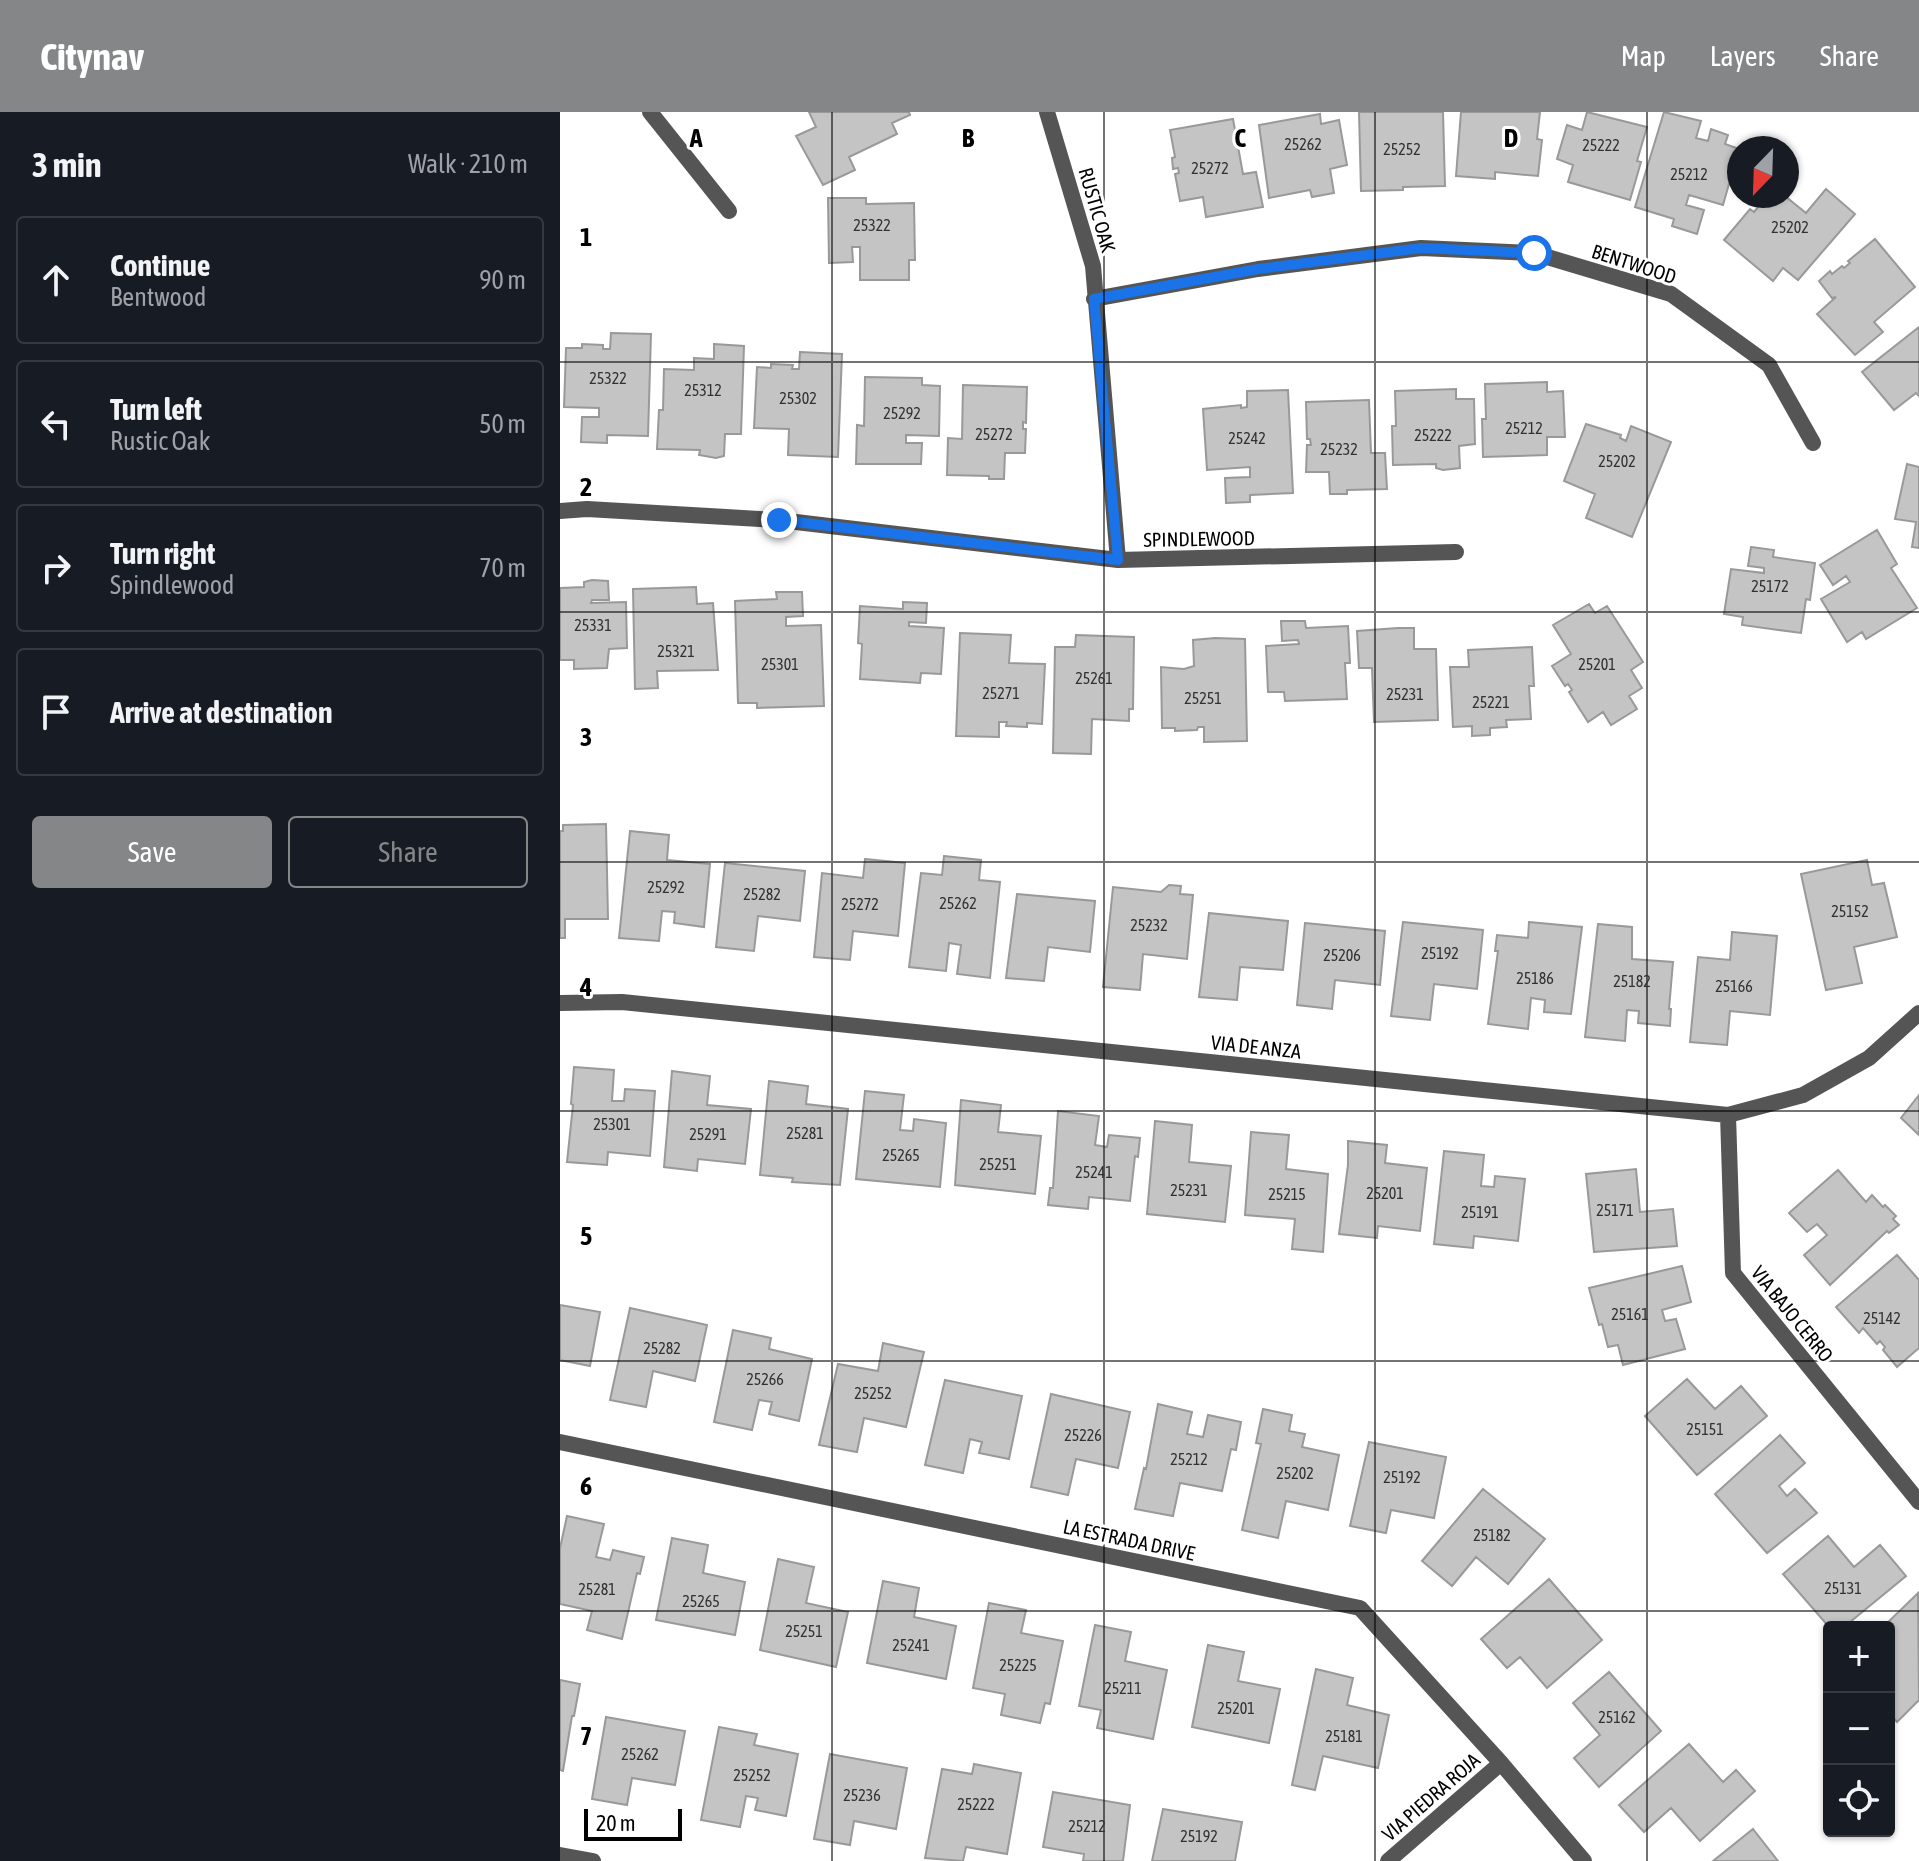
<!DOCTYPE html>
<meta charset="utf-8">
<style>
body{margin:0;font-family:"Asap Condensed",sans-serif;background:#242831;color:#f1f3f6}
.controls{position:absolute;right:24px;bottom:24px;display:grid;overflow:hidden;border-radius:8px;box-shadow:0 2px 6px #0004}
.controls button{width:72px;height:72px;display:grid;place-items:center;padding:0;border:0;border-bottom:2px solid #363941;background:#171b24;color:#f1f3f6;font:40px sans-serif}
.compass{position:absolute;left:1167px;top:24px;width:72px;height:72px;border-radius:50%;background:#171b24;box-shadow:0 2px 6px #0004;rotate:203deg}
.scale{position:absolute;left:24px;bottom:20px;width:98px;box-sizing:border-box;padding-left:8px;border:4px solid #000;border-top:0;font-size:22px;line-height:28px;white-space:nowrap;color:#000;-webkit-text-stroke:6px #fff;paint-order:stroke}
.stop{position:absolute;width:24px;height:24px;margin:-18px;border:6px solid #1a73e8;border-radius:50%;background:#fff}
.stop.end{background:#1a73e8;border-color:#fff;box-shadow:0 2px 8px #0008}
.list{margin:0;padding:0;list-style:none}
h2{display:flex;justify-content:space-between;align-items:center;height:104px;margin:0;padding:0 32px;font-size:34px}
h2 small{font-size:26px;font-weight:400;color:#9ea1a6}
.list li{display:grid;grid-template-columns:52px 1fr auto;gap:24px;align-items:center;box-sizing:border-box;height:128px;margin:0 16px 16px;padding:0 16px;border:2px solid #363941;border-radius:8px}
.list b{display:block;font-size:30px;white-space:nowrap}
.list p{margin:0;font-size:26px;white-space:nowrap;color:#9ea1a6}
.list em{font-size:26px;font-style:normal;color:#9ea1a6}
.actions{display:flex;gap:16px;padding:24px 32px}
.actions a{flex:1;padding:18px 0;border:2px solid #858687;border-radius:8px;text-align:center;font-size:28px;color:#858687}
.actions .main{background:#858687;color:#fff}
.icon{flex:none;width:44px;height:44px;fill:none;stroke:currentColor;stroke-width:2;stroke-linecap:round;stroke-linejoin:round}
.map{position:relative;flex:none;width:1359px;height:1749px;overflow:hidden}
header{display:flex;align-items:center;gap:48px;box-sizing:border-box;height:112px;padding:0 40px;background:#858687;color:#fff}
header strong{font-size:38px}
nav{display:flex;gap:44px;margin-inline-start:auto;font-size:28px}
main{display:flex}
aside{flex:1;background:#171b24}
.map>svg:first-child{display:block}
.building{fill:#c4c4c4;stroke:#999;stroke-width:2}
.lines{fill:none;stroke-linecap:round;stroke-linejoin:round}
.street{stroke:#555;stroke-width:16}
.route{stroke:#1a73e8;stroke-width:10}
.grid{fill:none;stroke:#000;stroke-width:2;stroke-opacity:0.55}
.labels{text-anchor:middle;stroke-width:6;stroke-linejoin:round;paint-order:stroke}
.number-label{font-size:16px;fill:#313131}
.street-label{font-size:20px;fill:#000;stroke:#fff}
.grid-label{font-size:26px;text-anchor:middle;font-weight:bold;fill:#000;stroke:#fff;stroke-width:6;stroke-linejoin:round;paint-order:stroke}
</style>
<header>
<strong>Citynav</strong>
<nav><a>Map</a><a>Layers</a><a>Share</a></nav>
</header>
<main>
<aside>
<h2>3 min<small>Walk · 210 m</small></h2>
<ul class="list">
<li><svg class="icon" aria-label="ahead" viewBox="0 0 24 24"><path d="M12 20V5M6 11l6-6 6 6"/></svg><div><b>Continue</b><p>Bentwood</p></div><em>90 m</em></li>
<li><svg class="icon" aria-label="left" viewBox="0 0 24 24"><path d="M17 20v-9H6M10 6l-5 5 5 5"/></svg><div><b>Turn left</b><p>Rustic Oak</p></div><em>50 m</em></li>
<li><svg class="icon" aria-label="right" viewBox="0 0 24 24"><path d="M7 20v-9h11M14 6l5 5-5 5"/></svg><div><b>Turn right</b><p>Spindlewood</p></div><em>70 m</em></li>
<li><svg class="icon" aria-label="arrive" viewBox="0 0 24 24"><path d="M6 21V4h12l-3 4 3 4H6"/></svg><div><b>Arrive at destination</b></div></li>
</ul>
<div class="actions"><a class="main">Save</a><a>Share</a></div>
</aside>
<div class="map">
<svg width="1359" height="1749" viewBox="0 0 1359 1749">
<rect width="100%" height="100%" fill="#fff"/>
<!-- building -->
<path class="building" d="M249 0H349L350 3 332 11 337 22 289 45 295 58 263 73 236 24 256 15Z
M799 0H883L885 74 843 75V78L801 79Z
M901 0H980L977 27 982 28 978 64 935 60V67L896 64Z
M1027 0 1087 15 1077 49 1081 50 1070 88 1008 70 1013 53 997 47 1007 13 1022 18Z
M1104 0 1141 9 1136 26 1148 29 1151 17 1168 23 1165 32 1179 37 1163 93 1129 83 1126 93 1144 98 1137 122 1112 114 1114 107 1075 95Z
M760 2 761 12 779 8 787 53 770 57 774 81 752 85 750 78 709 86 699 13Z
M673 7 683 62 696 60 703 95 646 105 643 85 620 89 615 62 619 61 618 56 613 57 612 46 615 45 610 18Z
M1266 77 1295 102 1238 168 1223 156 1213 169 1164 128 1190 97 1194 100 1207 84H1225L1246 101Z
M268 86H306V92L354 91 355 148H349V168H300V135H292L293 150 269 151Z
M1315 127 1355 175 1314 210 1323 220 1295 243 1257 202 1276 185 1272 186 1259 169 1270 159 1272 162 1282 154 1284 156 1290 151 1288 149Z
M1359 215V284L1356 281 1334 298 1302 260Z
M51 221 91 222 88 324 47 323V331L21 330 22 305H39V296L4 295 6 236H22V232L43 233V237H50Z
M154 232 184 234 181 322H165L164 344 156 346 139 343 140 338 97 337 99 298H103L104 257 134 258V246L154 247Z
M240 240 282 242 278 345 228 343 229 317 194 316 197 255 211 256V252L233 253 232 257H239Z
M305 265 362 266V273L380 274 379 324 346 323V331H362L361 352H296L297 313 304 314Z
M987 270V280L1003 279 1005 325H987V343L923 345 922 307H926L925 272Z
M403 273 467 275 466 311 463 310V317H466L465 341H445L444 367H429V364L387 363 388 326 402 327Z
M896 277V287H914L915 332 899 334 900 356 883 358 876 356V352L833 353 832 314H836L835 279Z
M728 278 733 381 690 383V390L666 391 665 366 690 365V355L647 358 643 297 681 293V296L687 295V279Z
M809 288 811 341H825L827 377 787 378V382H770L769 360H746L747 333H751L750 327H747L746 290Z
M1026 312 1061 323 1060 326 1066 329 1071 314 1111 330 1072 425 1026 406 1035 382 1004 369Z
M1347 352 1359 355V436L1352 435 1356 410 1335 407Z
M1317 418 1337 452 1331 456 1357 496 1306 527 1302 520 1287 530 1261 487 1290 470 1286 464 1273 473 1260 453Z
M1191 435 1214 438 1213 445 1255 451 1250 488 1246 487 1241 521 1182 513 1183 505 1164 502 1171 457 1204 461V456L1188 454Z
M32 468 48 469 49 488H32L31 491 66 490 67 536 49 537 47 556 14 557V548H0V476L24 475V470Z
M136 475 137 492 153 491 158 558 97 559 98 576 75 577 73 477Z
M216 480H242L243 504 226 505V514L261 513 264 594 197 596V591H178L175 489 217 487Z
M343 490 367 491 366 511 349 510V514L384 516 381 562 361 561 360 571 300 567 302 532 298 531 300 494 343 497Z
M1029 492 1035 501 1047 494 1083 550 1071 558 1082 576 1069 584 1077 597 1051 613 1043 600 1028 610 1009 580 1012 578 1008 572 1005 574 992 554 1011 542 993 513Z
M721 509H745L746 516 788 514 790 551H785L787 587 725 589 724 580H708L706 534 739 532 738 528 722 529Z
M838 516H854V537H876L878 608 814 610 812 556H799L797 519Z
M400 521 451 523 449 551 485 552 482 612 467 611V615L446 614 447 610H439V625L396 624Z
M516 523 574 525 573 597H569V609L532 607 531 642 493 641 495 535H515Z
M655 526 685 527 687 629 644 630V615H638L637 618 615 619V616H602L601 555 624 557 634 554 633 528Z
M972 535 974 574H969L971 607 946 608 947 615 930 616V623L912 624V614L893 615 890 555H909L908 538Z
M46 712 48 807H5V826H0V719H3V713Z
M70 719 109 723 107 748 150 752 144 815 114 811 115 800 102 799 99 829 59 826Z
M384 744 421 748 419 768 440 770 430 866 397 862 401 833 389 831 386 859 349 855 361 761 382 763Z
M305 747 345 751 338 824 293 819 290 848 254 845 262 761 303 766Z
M1307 748 1312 773 1324 771 1337 825 1294 835 1302 871 1266 878 1241 762Z
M165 751 245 759 240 809 198 804 194 839 156 835Z
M609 773 621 774 620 782 633 783 627 847 583 842 580 878 543 875 553 775 601 780Z
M457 782 535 789 530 840 488 835 484 869 446 866Z
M649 801 728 809 723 858 680 855 677 888 639 885Z
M843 810 923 818 917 877 874 872 870 908 831 904Z
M969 810 1022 815 1011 902 984 900 985 888 971 886 968 917 928 912 938 839H935L937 823 968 826Z
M745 811 825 819 820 873 775 868 772 897 737 893Z
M1038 812 1072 815V847L1113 850 1109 897H1111L1110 914 1078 911 1079 899 1067 898 1065 929 1025 925Z
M1172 820 1217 824 1210 903 1170 899 1167 933 1130 930 1138 845 1170 848Z
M14 955 54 958 52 989H64L65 977 95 979 90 1044 48 1040 47 1053 7 1050 13 993 11 992Z
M112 959 150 964 147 993 191 997 185 1052 138 1047 137 1059 104 1055Z
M209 969 248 974 246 992 288 997 280 1073 232 1070 233 1066 200 1063Z
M305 979 344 983 340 1018 353 1019 354 1007 386 1011 380 1075 296 1067Z
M1359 983V1023L1341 1006Z
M401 988 441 993 438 1020 481 1024 475 1082 395 1073Z
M498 999 539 1004 535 1033 547 1035 549 1023 580 1026 578 1045 575 1044 570 1089 529 1085 528 1097 488 1093 490 1076H493Z
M595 1009 632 1013 629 1050 671 1054 665 1110 587 1102Z
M691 1020 729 1023 726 1057 768 1062 763 1140 732 1137 735 1107 685 1103Z
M788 1029 827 1033 825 1051 867 1056 860 1119 818 1114 817 1126 779 1122 788 1053Z
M884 1039 924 1043 921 1074 934 1075 935 1064 965 1067 958 1129 914 1124 913 1136 874 1132Z
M1076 1057 1080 1100 1113 1097 1117 1134 1034 1140 1026 1062Z
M1278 1058 1306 1090 1312 1083 1323 1095 1325 1093 1336 1104 1333 1107 1339 1113 1329 1121 1327 1119 1270 1173 1244 1143 1267 1123 1257 1112 1247 1120 1229 1101Z
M1337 1143 1359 1168V1236L1337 1255 1323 1238 1325 1235 1320 1229 1317 1232 1303 1216 1299 1221 1276 1195Z
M1122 1154 1131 1190 1102 1198 1105 1209 1116 1207 1125 1237 1063 1253 1058 1233 1048 1235 1042 1212 1039 1213 1029 1176Z
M0 1193 40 1200 30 1254 0 1248Z
M70 1196 147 1213 135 1269 93 1259 86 1295 50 1288Z
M173 1218 211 1226 209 1237 252 1247 239 1309 209 1302 212 1290 199 1288 192 1318 154 1310Z
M323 1231 364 1240 346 1315 304 1306 297 1340 259 1333 278 1252 318 1259Z
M1127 1267 1155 1297 1181 1274 1207 1304 1137 1363 1085 1304Z
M385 1268 462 1284 449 1347 419 1341 422 1330 410 1327 403 1361 365 1353Z
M491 1282 570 1300 558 1356 516 1347 508 1383 471 1375Z
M598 1292 632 1300 627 1322 643 1325 648 1303 681 1310 676 1338 671 1337 662 1379 620 1371 613 1404 575 1397 584 1356 586 1357Z
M703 1297 732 1303 729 1319 745 1322 742 1335 779 1343 768 1398 726 1389 718 1426 682 1418 701 1332 696 1331Z
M1220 1323 1245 1351 1219 1374 1227 1384 1235 1377 1257 1401 1207 1441 1155 1382Z
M809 1330 886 1345 874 1406 831 1398 826 1421 790 1414Z
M923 1377 985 1427 948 1472 916 1445 892 1474 862 1449Z
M7 1404 44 1412 36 1445 50 1448 53 1438 84 1445 80 1462 77 1461 62 1527 27 1518 32 1499 0 1492V1436Z
M1268 1424 1294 1455 1320 1433 1346 1464 1284 1515H1269L1223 1462Z
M112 1426 148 1433 143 1461 185 1470 175 1523 96 1508Z
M218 1447 254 1455 246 1491 288 1500 276 1555 200 1538Z
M989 1467 1042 1528 987 1576 960 1545 947 1556 921 1527Z
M323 1469 359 1476 354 1505 396 1514 386 1567 307 1551Z
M1358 1481 1359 1588 1337 1610 1329 1601V1515H1323Z
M429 1491 466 1498 461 1521 503 1529 490 1592 485 1591 480 1611 441 1603 445 1582 413 1576Z
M535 1513 571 1520 565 1549 607 1558 593 1627 537 1616 541 1598 519 1594Z
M648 1533 684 1540 678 1569 720 1577 709 1631 632 1615Z
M756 1557 793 1566 787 1593 829 1603 818 1656 763 1644 755 1678 732 1673Z
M1049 1560 1101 1619 1039 1675 1014 1646 1040 1623 1013 1591Z
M0 1568 20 1572 14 1604H12L3 1659 0 1658Z
M46 1605 125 1619 115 1673 72 1666 67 1693 32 1687Z
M159 1615 197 1622 194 1633 238 1642 226 1704 195 1698 198 1686 186 1684 180 1715 141 1708Z
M1129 1632 1163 1670 1176 1658 1195 1679 1140 1729 1111 1696 1084 1720 1059 1693Z
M270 1642 347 1656 336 1717 294 1709 290 1733 254 1727Z
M414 1652 461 1661 447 1742 406 1735 403 1749 365 1746 382 1657 412 1662Z
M493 1680 570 1693 563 1749H523L524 1742 483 1735Z
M603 1697 682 1710 675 1749H592Z
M1193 1717 1218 1749H1153Z"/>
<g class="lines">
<!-- street -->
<path class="street" d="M90 0 169 99
M487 0 533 154 558 448
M534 187 698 157 861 136 974 141 1111 182 1209 253 1253 331
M0 399 27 397 219 408 558 448 896 440
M0 891 62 890 1168 1003 1243 983 1309 946 1359 901
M1168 1003 1173 1161 1359 1390
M0 1330 800 1496 941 1651 1024 1749
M0 1743 33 1749
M828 1749 941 1651"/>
</g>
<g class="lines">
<!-- route -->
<path class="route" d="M219 408 558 448 534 187 698 157 861 136 974 141"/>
</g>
<!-- grid -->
<path class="grid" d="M272 0V1749M544 0V1749M815 0V1749M1087 0V1749M0 250H1359M0 500H1359M0 750H1359M0 999H1359M0 1249H1359M0 1499H1359"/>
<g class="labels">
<!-- number labels -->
<g class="number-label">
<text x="743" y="38">25262</text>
<text x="1041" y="39">25222</text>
<text x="842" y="43">25252</text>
<text x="650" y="62">25272</text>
<text x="1129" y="68">25212</text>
<text x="312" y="119">25322</text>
<text x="1230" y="121">25202</text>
<text x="48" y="272">25322</text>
<text x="143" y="284">25312</text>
<text x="238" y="292">25302</text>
<text x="342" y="307">25292</text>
<text x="964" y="322">25212</text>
<text x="434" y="328">25272</text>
<text x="873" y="329">25222</text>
<text x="687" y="332">25242</text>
<text x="779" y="343">25232</text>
<text x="1057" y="355">25202</text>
<text x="1210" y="480">25172</text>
<text x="33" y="519">25331</text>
<text x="116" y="545">25321</text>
<text x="220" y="558">25301</text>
<text x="1037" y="558">25201</text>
<text x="534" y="572">25261</text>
<text x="441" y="587">25271</text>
<text x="845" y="588">25231</text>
<text x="643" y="592">25251</text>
<text x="931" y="596">25221</text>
<text x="106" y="781">25292</text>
<text x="202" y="788">25282</text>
<text x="398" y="797">25262</text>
<text x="300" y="798">25272</text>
<text x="1290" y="805">25152</text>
<text x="589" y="819">25232</text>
<text x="880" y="847">25192</text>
<text x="782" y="849">25206</text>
<text x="975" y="872">25186</text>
<text x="1072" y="875">25182</text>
<text x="1174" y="880">25166</text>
<text x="52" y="1018">25301</text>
<text x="245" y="1027">25281</text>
<text x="148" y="1028">25291</text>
<text x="341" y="1049">25265</text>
<text x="438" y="1058">25251</text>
<text x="534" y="1066">25241</text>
<text x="629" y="1084">25231</text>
<text x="825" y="1087">25201</text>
<text x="727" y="1088">25215</text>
<text x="1055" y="1104">25171</text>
<text x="920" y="1106">25191</text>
<text x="1070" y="1208">25161</text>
<text x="1322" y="1212">25142</text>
<text x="102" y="1242">25282</text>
<text x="205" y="1273">25266</text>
<text x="313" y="1287">25252</text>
<text x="1145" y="1323">25151</text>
<text x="523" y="1329">25226</text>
<text x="629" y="1353">25212</text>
<text x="735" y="1367">25202</text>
<text x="842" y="1371">25192</text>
<text x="932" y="1429">25182</text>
<text x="1283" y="1482">25131</text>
<text x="37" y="1483">25281</text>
<text x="141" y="1495">25265</text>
<text x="244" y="1525">25251</text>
<text x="351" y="1539">25241</text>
<text x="458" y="1559">25225</text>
<text x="563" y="1582">25211</text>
<text x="676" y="1602">25201</text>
<text x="1057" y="1611">25162</text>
<text x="784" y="1630">25181</text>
<text x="80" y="1648">25262</text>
<text x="192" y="1669">25252</text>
<text x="302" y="1689">25236</text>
<text x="416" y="1698">25222</text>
<text x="527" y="1720">25212</text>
<text x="639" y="1730">25192</text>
</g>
<!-- street labels -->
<g class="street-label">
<text transform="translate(537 98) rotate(74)" y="7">RUSTIC OAK</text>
<text transform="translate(1074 152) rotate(18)" y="7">BENTWOOD</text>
<text transform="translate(639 427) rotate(-1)" y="7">SPINDLEWOOD</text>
<text transform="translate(696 935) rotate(6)" y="7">VIA DE ANZA</text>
<text transform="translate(1232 1202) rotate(51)" y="7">VIA BAJO CERRO</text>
<text transform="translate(569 1428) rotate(12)" y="7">LA ESTRADA DRIVE</text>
<text transform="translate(871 1685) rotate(-41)" y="7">VIA PIEDRA ROJA</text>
</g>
</g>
<g class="grid-label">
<text x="136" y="35">A</text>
<text x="408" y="35">B</text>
<text x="680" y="35">C</text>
<text x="951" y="35">D</text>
<text x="26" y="134">1</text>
<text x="26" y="384">2</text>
<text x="26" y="634">3</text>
<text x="26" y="884">4</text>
<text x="26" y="1133">5</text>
<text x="26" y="1383">6</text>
<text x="26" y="1633">7</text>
</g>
</svg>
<div class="controls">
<button>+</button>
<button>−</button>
<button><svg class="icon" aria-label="locate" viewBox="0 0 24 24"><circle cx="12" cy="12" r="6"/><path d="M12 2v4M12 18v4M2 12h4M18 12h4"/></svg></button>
</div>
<svg class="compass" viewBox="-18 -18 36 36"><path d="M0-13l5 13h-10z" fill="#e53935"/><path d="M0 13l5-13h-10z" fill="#9ea1a6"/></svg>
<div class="scale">20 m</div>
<div class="stop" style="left:974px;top:141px"></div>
<div class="stop end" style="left:219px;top:408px"></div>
</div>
</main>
